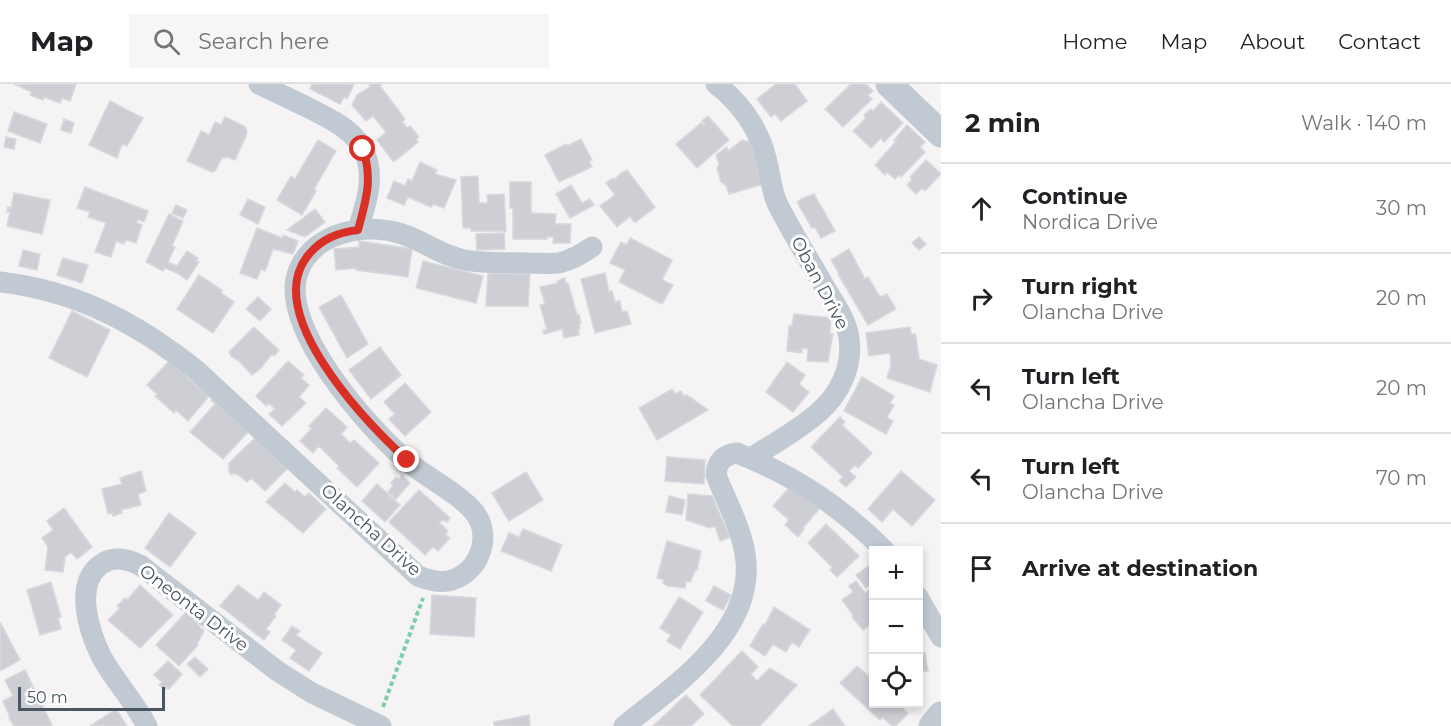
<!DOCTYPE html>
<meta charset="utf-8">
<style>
body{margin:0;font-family:Montserrat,sans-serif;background:#f6f6f6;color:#202124}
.controls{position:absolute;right:18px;bottom:18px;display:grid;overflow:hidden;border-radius:0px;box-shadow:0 3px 9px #0003}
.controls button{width:54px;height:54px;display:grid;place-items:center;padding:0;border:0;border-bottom:2px solid #e0e0e0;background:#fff;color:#202124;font:30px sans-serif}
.scale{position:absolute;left:18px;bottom:15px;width:147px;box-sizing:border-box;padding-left:6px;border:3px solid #4a5661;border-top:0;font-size:16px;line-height:21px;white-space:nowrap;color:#4a5661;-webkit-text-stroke:4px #fff;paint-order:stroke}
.stop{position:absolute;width:18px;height:18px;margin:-14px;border:4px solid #d93025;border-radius:50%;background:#fff}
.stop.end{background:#d93025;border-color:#fff;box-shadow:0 2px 6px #0008}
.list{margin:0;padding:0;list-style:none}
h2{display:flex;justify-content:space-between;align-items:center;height:78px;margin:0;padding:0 24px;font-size:26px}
h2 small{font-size:20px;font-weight:400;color:#757577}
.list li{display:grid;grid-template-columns:39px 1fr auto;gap:18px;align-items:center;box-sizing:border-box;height:90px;padding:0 24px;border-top:2px solid #e0e0e0}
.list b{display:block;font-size:22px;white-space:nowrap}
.list p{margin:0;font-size:20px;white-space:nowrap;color:#757577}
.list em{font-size:20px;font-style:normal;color:#757577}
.icon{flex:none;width:33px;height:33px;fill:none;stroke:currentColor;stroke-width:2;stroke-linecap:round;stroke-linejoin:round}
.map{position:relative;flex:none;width:941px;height:642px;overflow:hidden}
header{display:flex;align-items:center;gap:36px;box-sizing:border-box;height:84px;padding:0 30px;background:#fff;border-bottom:2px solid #e0e0e0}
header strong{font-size:28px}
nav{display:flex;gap:33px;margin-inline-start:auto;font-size:21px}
.search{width:420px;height:54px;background:#f6f6f6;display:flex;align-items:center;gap:15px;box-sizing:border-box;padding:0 21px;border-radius:0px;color:#757577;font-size:22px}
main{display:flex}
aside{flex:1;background:#fff}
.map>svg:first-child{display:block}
.building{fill:#cdcfd5;stroke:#d7d9de;stroke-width:1.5}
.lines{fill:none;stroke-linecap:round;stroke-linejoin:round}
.path{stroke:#7ad0a6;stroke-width:4;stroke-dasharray:4.5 3;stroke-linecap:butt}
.minor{stroke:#c1cad2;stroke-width:21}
.tertiary{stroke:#c1cad2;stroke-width:27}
.route{stroke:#d93025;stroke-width:8}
.labels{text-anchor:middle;stroke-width:6;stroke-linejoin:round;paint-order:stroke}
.street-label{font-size:18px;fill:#4a5661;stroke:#fff}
</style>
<header>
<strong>Map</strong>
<div class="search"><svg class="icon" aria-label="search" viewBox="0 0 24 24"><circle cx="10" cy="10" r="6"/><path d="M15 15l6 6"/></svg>Search here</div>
<nav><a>Home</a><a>Map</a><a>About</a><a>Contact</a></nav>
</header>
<main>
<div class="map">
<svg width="941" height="642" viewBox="0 0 941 642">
<rect width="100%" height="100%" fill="#f5f3f3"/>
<!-- building -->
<path class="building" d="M14 0H76L70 17 62 14 60 19 44 13 43 16 30 11 32 8Z
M312 0H354L347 15 344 13 340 20 310 5Z
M369 0H382L380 2 405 35 402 38 407 44 410 42 419 53 416 55 418 58 396 76 393 77 377 56 386 48 373 32 366 37 352 21 357 11 370 3Z
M776 0H795L807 17 781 37 775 30 771 33 757 15Z
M851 0H866L873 7 868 11 872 15 843 43 825 25Z
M110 17 143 34 127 62 122 60 117 74 89 61Z
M881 18 903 39 884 58 881 54 871 64 853 47 866 34 864 31 871 25 873 27Z
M14 28 47 40 40 59 8 47Z
M708 32 729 56 697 84 676 60 701 39 703 41 705 40 702 37Z
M225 33 244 42 247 46 246 52 235 76 227 73 222 74 215 87 212 88 187 77 201 47 209 51 215 38 221 41Z
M64 35 74 39 71 49 61 46Z
M907 41 925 58 920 63 925 68 901 93 899 91 895 95 887 88 885 91 875 81 892 62 896 57 894 56Z
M6 53 16 55 14 65 4 63Z
M581 55 592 76 589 77 592 83 559 98 545 71 566 60 567 62Z
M318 56 336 67 314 105 316 107 302 131 277 116 291 92 295 95Z
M742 56 750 58 756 76 761 101 729 110 726 101 721 98 717 84 719 80 716 71 727 63 728 67Z
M926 76 941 90 925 107 922 104 916 110 907 101 912 96 910 93Z
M420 78 437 86 435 90 456 96 444 124 433 120 431 123 408 113 404 121 387 114 394 97 405 102 408 95 412 97Z
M627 86 655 123 636 138H634L630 132 617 143 600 122 615 111 606 99 613 94 614 96 621 89Z
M478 92 479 119H488L487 111 504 110 506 147H471V144H463L461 93Z
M510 98H531V129L556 130 555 140H571L570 159H553L554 153H547V155H513V124H510Z
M571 101 582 119 590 115 594 121 570 134 556 110Z
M85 103 148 127 144 138 138 135 137 139 142 141 136 159 126 156 124 160 116 157 111 173 95 168 106 139 88 133 90 128 77 124Z
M14 109 50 116 42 150 7 142 10 128H7L8 123 11 124Z
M814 110 835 147 821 154 815 143 812 144 797 118 801 116V115Z
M248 115 265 123 258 140 240 131Z
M176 121 187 126 183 134 172 129Z
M315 125 325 138 305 153 287 146Z
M169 130 183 137 172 162 175 163 168 178 177 182 187 167 198 174 196 177 199 178 187 196 177 189 165 184 163 187 146 178Z
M257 144 282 154 283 151 298 157 293 170 273 165 265 187 261 185 257 195 240 189Z
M504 149 505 165 477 166 476 150Z
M919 153 926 160 919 166 912 159Z
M630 154 672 176 662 196 673 201 662 220 619 198 625 186 610 179 621 158 627 161Z
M359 157 412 165 408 193 356 186V184L336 186 334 165 359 163Z
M849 165 865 195 868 193 880 213 887 210 896 225 868 241 838 190 839 189 831 176Z
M23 166 40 170 37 186 19 182Z
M63 174 88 181 82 199 57 191Z
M423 177 483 192 476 219 416 204Z
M488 189 530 190 528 222H486Z
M605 189 609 208 612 207 615 218 620 217 622 228 627 227 631 240 595 249 581 195Z
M199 191 222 206 221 209 234 218 213 249 177 225Z
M565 194 566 199H568L577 231 579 230 581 239H579L580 245H578L579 251 564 254 562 245 544 250 543 246H547L540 221 545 220 540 203 558 199 557 197Z
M341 211 368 260 347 274 319 223Z
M258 213 271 225 260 237 246 225Z
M72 227 110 246 87 293 49 274Z
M794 230 831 234 830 250H833L828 278 807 277 808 265 802 264V269L787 267 789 242H792Z
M254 243 279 266 274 272 272 270 261 284 252 291 239 277 232 273 229 268Z
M910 243 911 250H915L916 253 919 275 937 281 930 308 887 294 891 281 890 269 869 272 866 249Z
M380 263 401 291 371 315 349 286Z
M169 277 209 312 188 337 176 326 174 329 155 312 157 310 147 301Z
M288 277 304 291 301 294 309 301 299 313 306 319 282 342 269 330 275 325 269 319 266 322 256 312Z
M787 278 805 291 799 300 809 308 793 328 766 308Z
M862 293 894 312 890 319 894 321 887 333 893 337 886 350 844 327Z
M405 299 431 328 405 352 389 335 395 330 384 318Z
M672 305 675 310 681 307 684 312 687 311 708 326 657 356 639 324Z
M212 315 248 348 223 375 190 348 215 320 211 316Z
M326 324 347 343 341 350 350 359 354 356 379 379 357 403 337 384 339 382 319 362 313 369 300 357 312 344 309 342Z
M840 333 845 338 842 341 872 369 858 384 855 381 849 387 856 393 846 403 839 397 843 393 811 363Z
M255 354 287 385 265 407 251 394 247 398 238 391 233 389 232 391 229 388V379Z
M667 373 705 376 704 400 665 397Z
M141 387 146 407 138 410 141 421 121 426 122 429 113 432 112 429 108 430 102 405 122 400 120 394Z
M901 387 935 416 912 442 893 425 882 438 868 425Z
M526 388 543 416 509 437 492 409Z
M402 391 410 399 396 415 388 408 393 402 391 399 396 393 399 395Z
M285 399 295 408 297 406 305 413 309 409 326 425 303 449 266 418Z
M377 400 400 421 385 438 362 417Z
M789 404 820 424 803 444 804 445 798 453 785 441 789 436 773 422Z
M419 406 450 434 447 438 443 436 439 438 448 447 445 450 450 454 438 467 433 463 425 471 389 438Z
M688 410 712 412 730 453 720 457 715 442 710 444 686 436Z
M669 412 685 416 682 431 666 428Z
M64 424 92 463 77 475 71 468 65 473 63 488 45 486 48 463 42 454 53 446 47 437Z
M169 429 196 449 170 483 145 464Z
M826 440 859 472 837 493 830 486 832 483 808 459Z
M523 445 562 461 551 487 501 467 509 449 519 453Z
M667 457 701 467 697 486 696 485 690 498 686 497 685 504 668 502 663 499 664 496 657 494Z
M873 479 874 499 866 504 856 491Z
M856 497 865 509 874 503V538L863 546 852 533 853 531 842 516 853 508 849 502Z
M51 498 61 533 58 534 61 545 40 551 27 506Z
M140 501 173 531 140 564 108 536 120 524 117 522 125 514 127 516Z
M238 501 258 516 264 508 281 521 274 531 276 532 266 545 270 548 264 556 220 522Z
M714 502 731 511 723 526 706 517Z
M432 511 476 514 474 553 430 550Z
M679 513 703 528 680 565 667 557 671 551 660 544Z
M774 523 810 546 799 563 792 558 786 568 773 560 765 572 750 562 763 540 765 541Z
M186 528 204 547 197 560 198 561 179 582 156 561Z
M0 538 20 576 0 587Z
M292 542 300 547 296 551 322 569 309 587 290 574 296 566 282 556Z
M742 567 758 583 751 590 757 597 770 584 797 601 760 642H733L700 611Z
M925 569 928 587 919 588 918 570Z
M195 573 208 585 200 593 187 580Z
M168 577 182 590 169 605 167 604 165 606 159 601 162 598 154 591Z
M857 582 874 597V620H898L908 629 896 642H892L882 633 880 636 840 599Z
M25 586 52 641 49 642H14L9 634 10 633 3 617 13 612 5 596Z
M686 611 704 630 691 642H653Z
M116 625 127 642H90Z
M833 625 845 642H809Z
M529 631 530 642H494V638Z"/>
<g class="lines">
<!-- path -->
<path class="path" d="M383 623 423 514"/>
<!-- minor -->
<path class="minor" d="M259 0C276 8 292 16 309 24 344 42 373 56 369 101 368 116 362 131 358 146
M716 0C740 18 759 45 766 74 770 89 771 105 777 119 791 147 808 174 824 202 834 219 847 236 849 255 853 283 839 311 819 328 799 346 773 360 751 374
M0 198C77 207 137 239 196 286L418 492C428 496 438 499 448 497 478 491 493 454 475 429 459 409 427 394 407 377 368 344 278 242 298 188 313 148 365 138 402 150 424 157 442 172 465 176 485 180 507 178 528 179 538 179 550 180 559 179 572 176 581 170 592 163
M918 513 941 553
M147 642C134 617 114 596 101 572 89 547 74 501 100 481 113 471 127 475 140 481L276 586 312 609 381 642
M624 642C673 603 752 550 746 478 744 449 727 419 716 391 717 378 723 371 737 369 795 392 840 422 884 466"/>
<!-- tertiary -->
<path class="tertiary" d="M889 0 941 50
M932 642 941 631"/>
</g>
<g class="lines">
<!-- route -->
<path class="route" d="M363 65C373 96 366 116 358 146 340 148 322 155 310 169 258 227 366 338 407 376"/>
</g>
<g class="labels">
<!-- street labels -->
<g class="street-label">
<text transform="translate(820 199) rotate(62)" y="6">Oban Drive</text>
<text transform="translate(371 446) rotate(42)" y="6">Olancha Drive</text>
<text transform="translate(194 524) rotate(37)" y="6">Oneonta Drive</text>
</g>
</g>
</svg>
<div class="controls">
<button>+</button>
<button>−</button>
<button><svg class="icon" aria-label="locate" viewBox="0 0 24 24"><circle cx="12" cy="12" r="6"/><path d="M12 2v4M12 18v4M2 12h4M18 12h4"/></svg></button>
</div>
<div class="scale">50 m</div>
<div class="stop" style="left:363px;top:65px"></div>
<div class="stop end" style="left:407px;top:376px"></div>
</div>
<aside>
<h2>2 min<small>Walk · 140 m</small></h2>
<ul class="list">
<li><svg class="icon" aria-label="ahead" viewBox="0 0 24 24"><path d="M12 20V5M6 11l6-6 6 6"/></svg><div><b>Continue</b><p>Nordica Drive</p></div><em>30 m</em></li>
<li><svg class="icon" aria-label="right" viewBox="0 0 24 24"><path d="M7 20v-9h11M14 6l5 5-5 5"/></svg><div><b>Turn right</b><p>Olancha Drive</p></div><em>20 m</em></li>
<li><svg class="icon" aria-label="left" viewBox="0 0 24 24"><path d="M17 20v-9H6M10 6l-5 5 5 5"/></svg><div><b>Turn left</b><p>Olancha Drive</p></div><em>20 m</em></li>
<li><svg class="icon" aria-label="left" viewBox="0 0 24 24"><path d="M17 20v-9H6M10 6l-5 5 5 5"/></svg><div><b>Turn left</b><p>Olancha Drive</p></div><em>70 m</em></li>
<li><svg class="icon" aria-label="arrive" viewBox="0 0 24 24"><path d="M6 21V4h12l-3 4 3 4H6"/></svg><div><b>Arrive at destination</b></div></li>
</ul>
</aside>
</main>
